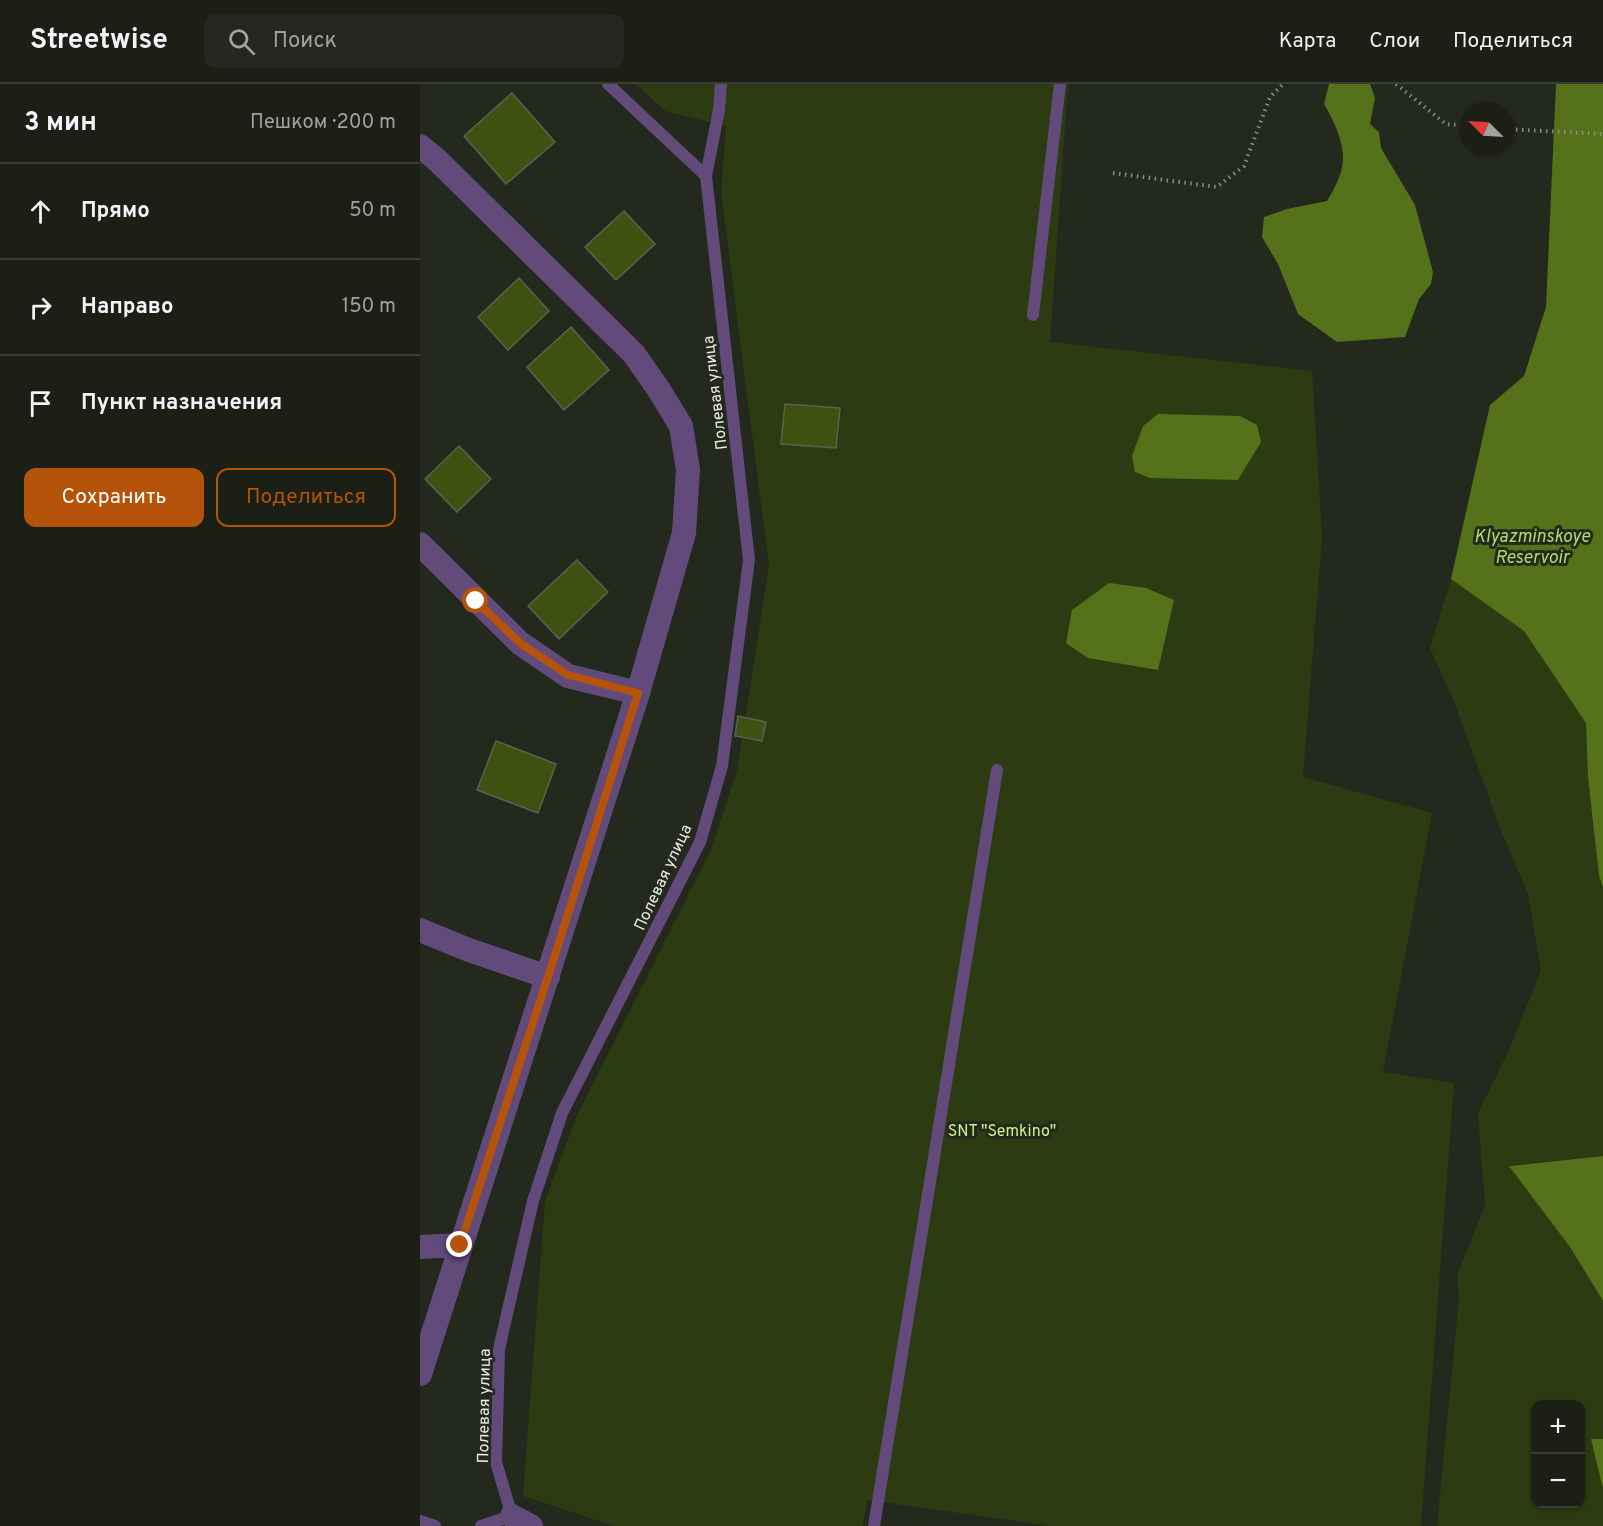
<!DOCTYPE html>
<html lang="ru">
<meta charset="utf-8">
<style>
body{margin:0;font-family:Overpass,sans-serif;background:#24271f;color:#f1f3f6}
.controls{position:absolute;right:18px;bottom:18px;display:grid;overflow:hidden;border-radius:12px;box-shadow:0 2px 4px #0004}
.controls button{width:54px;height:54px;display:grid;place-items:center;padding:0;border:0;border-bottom:2px solid #393d35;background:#1b1f16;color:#f1f3f6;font:30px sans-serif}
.compass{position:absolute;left:1039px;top:18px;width:54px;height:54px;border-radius:50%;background:#1b1f16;box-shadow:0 2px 4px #0004;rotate:294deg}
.stop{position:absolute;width:18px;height:18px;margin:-14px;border:4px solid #b45309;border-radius:50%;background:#fff}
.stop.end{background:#b45309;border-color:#fff;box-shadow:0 2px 6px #0008}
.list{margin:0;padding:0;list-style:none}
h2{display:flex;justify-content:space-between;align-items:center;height:78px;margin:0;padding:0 24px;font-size:26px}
h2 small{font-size:20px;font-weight:400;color:#a0a2a1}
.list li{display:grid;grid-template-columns:39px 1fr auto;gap:18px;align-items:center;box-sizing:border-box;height:96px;padding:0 24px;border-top:2px solid #393d35}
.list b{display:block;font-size:22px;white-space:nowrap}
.list em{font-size:20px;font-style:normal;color:#a0a2a1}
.actions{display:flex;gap:12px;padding:18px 24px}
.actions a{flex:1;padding:14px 0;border:2px solid #b45309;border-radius:12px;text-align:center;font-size:21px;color:#b45309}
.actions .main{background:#b45309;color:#fff}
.icon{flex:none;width:33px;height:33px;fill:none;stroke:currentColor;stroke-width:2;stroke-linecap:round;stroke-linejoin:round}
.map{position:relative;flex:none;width:1183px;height:1442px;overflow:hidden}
header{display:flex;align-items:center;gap:36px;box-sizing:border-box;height:84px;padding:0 30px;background:#1b1f16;border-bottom:2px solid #393d35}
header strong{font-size:28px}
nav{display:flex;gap:33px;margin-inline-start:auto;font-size:21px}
.search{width:420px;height:54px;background:#24271f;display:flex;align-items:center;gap:15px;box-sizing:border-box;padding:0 21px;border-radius:12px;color:#a0a2a1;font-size:22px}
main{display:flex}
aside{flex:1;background:#1b1f16}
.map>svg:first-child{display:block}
.green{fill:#2c3b12;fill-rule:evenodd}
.water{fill:#55711a}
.building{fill:#3d5210;stroke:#5c6154;stroke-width:1.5}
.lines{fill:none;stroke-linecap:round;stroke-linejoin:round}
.path{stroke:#898e84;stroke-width:4;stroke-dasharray:1.5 4.5;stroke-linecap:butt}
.service{stroke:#624b7b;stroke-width:12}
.minor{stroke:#624b7b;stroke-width:24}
.route{stroke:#b45309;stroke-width:8}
.labels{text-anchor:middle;stroke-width:6;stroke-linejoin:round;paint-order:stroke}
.street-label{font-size:16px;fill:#e8ece4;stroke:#24291e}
.park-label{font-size:16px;fill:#caf485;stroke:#24291e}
.water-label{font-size:18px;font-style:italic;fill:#b2dc6c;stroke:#24291e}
</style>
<header>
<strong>Streetwise</strong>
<div class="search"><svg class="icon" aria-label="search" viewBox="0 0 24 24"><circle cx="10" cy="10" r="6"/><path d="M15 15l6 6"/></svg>Поиск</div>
<nav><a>Карта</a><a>Слои</a><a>Поделиться</a></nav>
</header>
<main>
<aside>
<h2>3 мин<small>Пешком · 200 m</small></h2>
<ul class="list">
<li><svg class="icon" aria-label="ahead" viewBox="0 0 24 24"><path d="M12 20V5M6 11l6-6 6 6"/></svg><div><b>Прямо</b></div><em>50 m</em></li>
<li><svg class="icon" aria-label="right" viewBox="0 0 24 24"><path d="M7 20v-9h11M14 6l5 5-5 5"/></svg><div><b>Направо</b></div><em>150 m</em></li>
<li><svg class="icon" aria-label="arrive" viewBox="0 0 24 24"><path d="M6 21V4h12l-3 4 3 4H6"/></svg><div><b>Пункт назначения</b></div></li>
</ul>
<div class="actions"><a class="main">Сохранить</a><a>Поделиться</a></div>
</aside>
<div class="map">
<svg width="1183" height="1442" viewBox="0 0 1183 1442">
<rect width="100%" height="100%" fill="#24291e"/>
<!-- green -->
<path class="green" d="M216 0H648L630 258 892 287 902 453 883 693 1012 729 963 988 1034 999 1001 1442H631L447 1416 443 1442H194L103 1412 125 1117 155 1036 292 763 317 687 349 482 301 108 306 42 245 27Z
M1031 495 1104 547 1166 639 1168 694 1179 792 1183 803V1072L1090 1081 1150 1163 1183 1217V1355L1172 1356 1183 1405V1442H1017L1039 1214 1037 1191 1065 1121 1058 1029 1089 966 1121 887 1108 810 1082 749 1035 620 1010 564ZM1116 1320H1160V1420H1116Z"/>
<!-- water -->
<path class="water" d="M909 0H950L955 14 950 40 959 48 961 64 995 121 1013 188 1011 200 999 215 985 253 917 258 878 230 858 180 842 153 844 133 867 125 907 117C912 108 917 100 920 91 929 67 916 41 904 20Z
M1136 0H1183V803L1179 792 1168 694 1166 639 1104 547 1031 495 1070 321 1104 292 1126 223Z
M738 330 820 332 837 341 841 358 818 396 730 394 715 388 712 372 723 342Z
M689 499 726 504 754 516 738 586 668 574 646 559 652 526Z
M1183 1072V1217L1150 1163 1089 1082Z
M1171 1355H1183V1405Z"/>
<!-- building -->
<path class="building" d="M92 9 135 58 86 100 44 52Z
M204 127 235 160 196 196 165 163Z
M99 194 129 227 88 266 58 233Z
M151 243 189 286 144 326 107 283Z
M365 320 420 324 416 364 361 360Z
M39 362 71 395 37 428 5 395Z
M157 476 188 508 139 555 108 522Z
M318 632 346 638 342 657 315 652Z
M76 657 136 680 118 729 57 706Z"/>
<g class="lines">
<!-- path -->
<path class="path" d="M976 0 1026 40 1048 42
M1084 45 1183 50
M693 89 797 103 824 82 850 13 863 0"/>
<!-- service -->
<path class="service" d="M188 0 286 92
M613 231 640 0
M0 1437 15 1442
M61 1442 92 1432 76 1378 79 1265 113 1117 142 1029 280 758 302 682 329 476 286 92 299 26 301 0
M454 1442 577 686"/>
<!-- minor -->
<path class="minor" d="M0 62 16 75 214 270 239 306 261 342 268 386 264 449 218 609 0 1290
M0 460 100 559 148 592 218 609
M0 846 49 866 128 893
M0 1163 40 1161
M92 1432 111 1442"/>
</g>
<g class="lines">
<!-- route -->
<path class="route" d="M40 1161 128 893 218 609 148 591 100 559 56 517"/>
</g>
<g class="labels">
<!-- street labels -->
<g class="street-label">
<text transform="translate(294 309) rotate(-97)" y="6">Полевая улица</text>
<text transform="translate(242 793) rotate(-65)" y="6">Полевая улица</text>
<text transform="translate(63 1322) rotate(-89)" y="6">Полевая улица</text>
</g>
<!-- park labels -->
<g class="park-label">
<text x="582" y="1052">SNT "Semkino"</text>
</g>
<!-- water labels -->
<g class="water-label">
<text x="1112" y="458">Klyazminskoye<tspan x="1112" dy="21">Reservoir</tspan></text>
</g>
</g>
</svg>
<div class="controls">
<button>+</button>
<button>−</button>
</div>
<svg class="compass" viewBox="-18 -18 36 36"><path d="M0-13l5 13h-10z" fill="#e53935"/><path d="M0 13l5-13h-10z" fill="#a0a2a1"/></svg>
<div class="stop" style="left:56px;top:517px"></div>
<div class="stop end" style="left:40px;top:1161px"></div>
</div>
</main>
